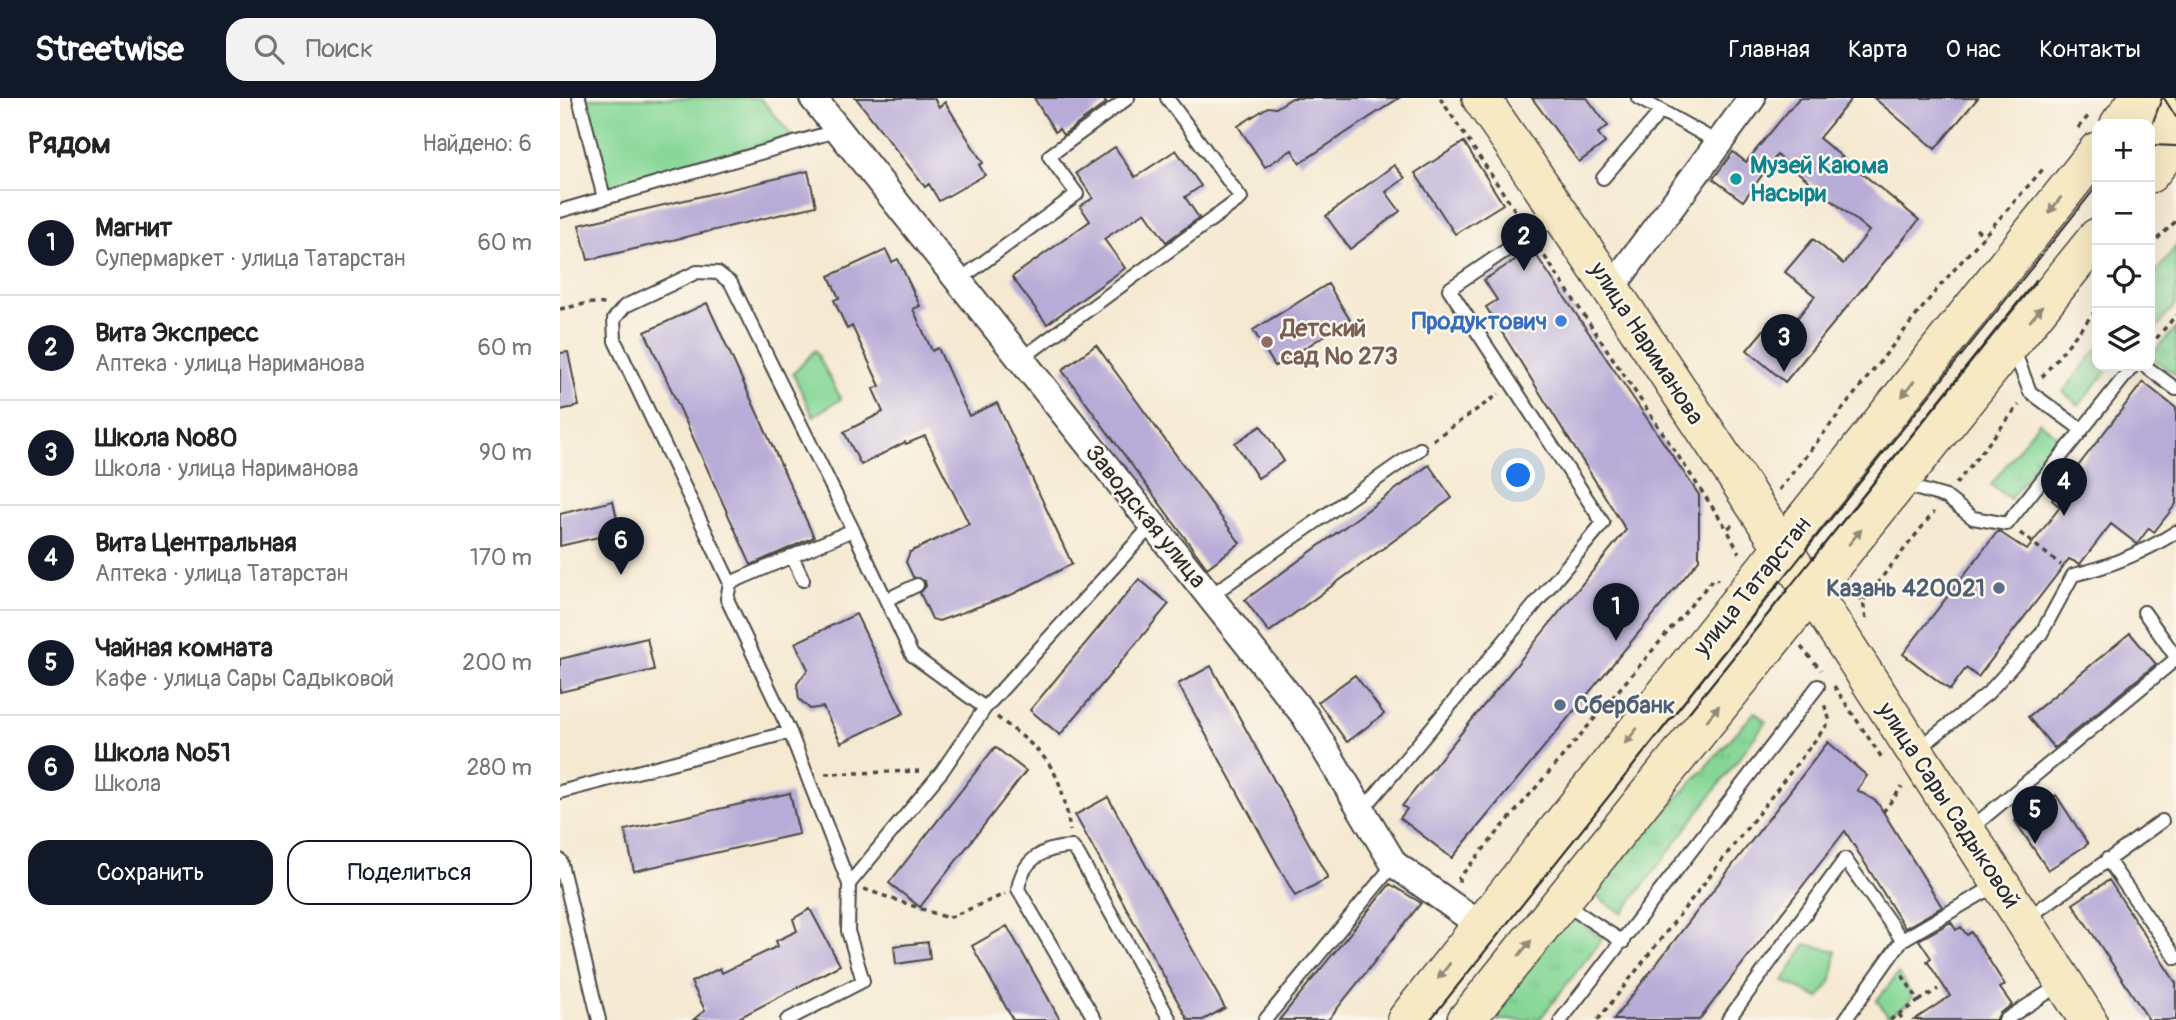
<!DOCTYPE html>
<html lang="ru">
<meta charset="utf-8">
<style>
body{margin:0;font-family:Pangolin,sans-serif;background:#f2f2f2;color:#222}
.controls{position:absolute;right:21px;top:21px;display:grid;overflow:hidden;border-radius:14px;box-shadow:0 7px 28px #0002}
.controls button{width:63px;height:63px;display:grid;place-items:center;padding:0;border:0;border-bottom:2px solid #e0e0e0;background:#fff;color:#222;font:35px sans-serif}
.you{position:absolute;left:959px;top:378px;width:24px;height:24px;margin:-18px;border:5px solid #fff;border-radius:50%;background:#1a73e8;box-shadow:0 0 0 10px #1a73e833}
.badge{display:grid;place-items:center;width:46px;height:46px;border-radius:50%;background:#111827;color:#fff;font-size:23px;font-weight:700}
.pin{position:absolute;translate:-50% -58px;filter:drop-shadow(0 2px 4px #0008)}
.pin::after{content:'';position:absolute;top:37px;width:24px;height:21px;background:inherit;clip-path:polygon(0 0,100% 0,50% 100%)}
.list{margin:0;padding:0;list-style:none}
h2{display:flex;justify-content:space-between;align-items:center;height:91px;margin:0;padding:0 28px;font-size:30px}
h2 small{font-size:23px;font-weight:400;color:#767676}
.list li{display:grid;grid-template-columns:46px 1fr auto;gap:21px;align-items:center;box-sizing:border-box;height:105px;padding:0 28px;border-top:2px solid #e0e0e0}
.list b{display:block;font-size:26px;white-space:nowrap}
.list p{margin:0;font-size:23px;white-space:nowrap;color:#767676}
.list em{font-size:23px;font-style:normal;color:#767676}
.actions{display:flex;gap:14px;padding:21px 28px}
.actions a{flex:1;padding:16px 0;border:2px solid #111827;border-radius:21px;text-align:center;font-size:24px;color:#111827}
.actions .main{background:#111827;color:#fff}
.icon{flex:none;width:38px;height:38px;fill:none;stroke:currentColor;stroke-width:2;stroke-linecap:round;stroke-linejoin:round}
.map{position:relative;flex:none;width:1616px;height:922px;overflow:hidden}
header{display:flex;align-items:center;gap:42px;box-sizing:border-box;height:98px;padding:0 35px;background:#111827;color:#fff}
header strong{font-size:33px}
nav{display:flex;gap:38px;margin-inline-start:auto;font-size:24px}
.search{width:490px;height:63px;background:#f2f2f2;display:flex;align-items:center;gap:18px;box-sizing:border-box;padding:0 24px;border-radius:21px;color:#767676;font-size:26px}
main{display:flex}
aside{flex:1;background:#fff}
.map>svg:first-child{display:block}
.grass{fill:url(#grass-tufts);stroke:#588161;stroke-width:2}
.green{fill:#86d797;stroke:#588161;stroke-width:2}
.building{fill:#b7abd7}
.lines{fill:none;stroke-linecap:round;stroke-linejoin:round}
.lane-casing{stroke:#494844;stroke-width:16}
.street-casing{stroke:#494844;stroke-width:30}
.secondary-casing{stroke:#494844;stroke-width:40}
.path{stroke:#494844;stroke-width:3.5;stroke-dasharray:5 5;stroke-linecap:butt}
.lane{stroke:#fff;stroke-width:12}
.street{stroke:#fff;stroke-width:26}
.secondary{stroke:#f6e9c3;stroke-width:37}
.tram{stroke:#2b2b2b;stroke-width:2}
.oneway{fill:#908a77}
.culture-dot{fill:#0f9aa8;stroke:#fbf7ec;stroke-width:2.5}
.shop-dot{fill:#3f7fe0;stroke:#fbf7ec;stroke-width:2.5}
.education-dot{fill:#8d6e63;stroke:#fbf7ec;stroke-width:2.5}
.service-dot{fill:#5c6f8a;stroke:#fbf7ec;stroke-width:2.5}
.labels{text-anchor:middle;stroke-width:5;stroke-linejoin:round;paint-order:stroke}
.culture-label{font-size:24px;font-weight:bold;fill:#0d838f;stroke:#fbf7ec;text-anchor:start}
.shop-label{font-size:24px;font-weight:bold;fill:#366cbe;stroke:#fbf7ec;text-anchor:end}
.education-label{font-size:24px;font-weight:bold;fill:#785e54;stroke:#fbf7ec;text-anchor:start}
.street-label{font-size:24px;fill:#2b2b2b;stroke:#fbf7ec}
.service-label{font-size:24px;font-weight:bold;fill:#4e5e75;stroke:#fbf7ec;text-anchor:end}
</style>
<header>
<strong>Streetwise</strong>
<div class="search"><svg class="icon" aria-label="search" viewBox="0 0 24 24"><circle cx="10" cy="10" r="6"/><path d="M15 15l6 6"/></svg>Поиск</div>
<nav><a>Главная</a><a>Карта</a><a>О нас</a><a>Контакты</a></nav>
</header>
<main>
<aside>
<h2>Рядом<small>Найдено: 6</small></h2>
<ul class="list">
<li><span class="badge">1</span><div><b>Магнит</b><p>Супермаркет · улица Татарстан</p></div><em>60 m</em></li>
<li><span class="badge">2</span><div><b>Вита Экспресс</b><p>Аптека · улица Нариманова</p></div><em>60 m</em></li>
<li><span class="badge">3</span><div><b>Школа №80</b><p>Школа · улица Нариманова</p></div><em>90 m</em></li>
<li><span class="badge">4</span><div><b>Вита Центральная</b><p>Аптека · улица Татарстан</p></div><em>170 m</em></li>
<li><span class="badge">5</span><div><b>Чайная комната</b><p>Кафе · улица Сары Садыковой</p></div><em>200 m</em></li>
<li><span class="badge">6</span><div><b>Школа №51</b><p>Школа</p></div><em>280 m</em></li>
</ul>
<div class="actions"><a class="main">Сохранить</a><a>Поделиться</a></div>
</aside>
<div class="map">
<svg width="1616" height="922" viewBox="0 0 1616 922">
<defs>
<pattern id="grass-tufts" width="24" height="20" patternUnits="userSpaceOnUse" patternTransform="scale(1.75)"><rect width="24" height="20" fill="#86d797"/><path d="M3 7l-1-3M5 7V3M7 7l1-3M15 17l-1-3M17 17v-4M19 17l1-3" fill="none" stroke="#74b982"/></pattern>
</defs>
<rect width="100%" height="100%" fill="#fbf7ec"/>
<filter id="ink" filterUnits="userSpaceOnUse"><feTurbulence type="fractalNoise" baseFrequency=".0143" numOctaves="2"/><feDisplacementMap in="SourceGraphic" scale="14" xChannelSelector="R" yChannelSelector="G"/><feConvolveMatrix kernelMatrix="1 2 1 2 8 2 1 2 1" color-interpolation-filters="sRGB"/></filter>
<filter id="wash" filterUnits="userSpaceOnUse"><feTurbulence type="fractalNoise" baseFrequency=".00686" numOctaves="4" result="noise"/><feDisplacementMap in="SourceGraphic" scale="28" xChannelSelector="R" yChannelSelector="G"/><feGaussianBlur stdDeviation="1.57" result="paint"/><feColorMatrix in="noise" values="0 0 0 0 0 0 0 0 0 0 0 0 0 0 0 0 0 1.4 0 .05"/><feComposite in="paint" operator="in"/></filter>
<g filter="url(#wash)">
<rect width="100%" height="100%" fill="#f5e9d2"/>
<!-- grass -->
<path class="grass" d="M1616 148V206L1590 238V183Z
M1616 230V277L1590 258Z
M1537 251V268H1551L1519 307 1503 294Z
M1479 324 1498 338 1450 401 1431 387Z
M1195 614 1206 624 1062 816 1032 795Z
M1010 816 1042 841 979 922H931Z"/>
<!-- green -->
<path class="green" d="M23 0H200L234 40 48 92Z
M255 252 281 301 253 318 233 276Z
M1246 846 1276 853 1272 882 1259 900 1223 883Z
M1338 876 1352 897 1349 905 1328 918 1317 902Z"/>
<g id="blocks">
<!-- building -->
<path class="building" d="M296 0H374L379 9 385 4 423 65 419 67 425 77 379 103 369 86 365 89Z
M474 0H543L546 5 503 37 499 31 495 34Z
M732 0H839L740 65 732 52 705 69 678 28 708 9 716 10Z
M972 0H1027L1048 28 1038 35 1045 45 1019 64Z
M1239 0H1292L1259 40 1359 122 1225 284 1187 252 1208 227 1222 239 1255 198 1225 174 1253 141 1283 166 1309 133 1217 57 1183 103 1153 81 1173 54 1186 64Z
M1314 0H1418L1375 51Z
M904 44 943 106 895 136 855 75Z
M555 49 575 79 616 52 641 88 625 99 639 120 606 144 585 114 544 141 565 170 487 226 452 179 530 123 520 108 533 100 516 75Z
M834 67 845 80 826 94 840 113 790 151 766 118Z
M248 73 256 108 28 162 19 127Z
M972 151 1139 397V462L892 760 840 720 847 711 842 708 1066 432 926 209 937 202 924 182Z
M326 152 332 164 338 161 360 208 353 211 372 253 378 250 409 318 437 305 512 466 453 496 379 523 372 521 360 495 366 488 365 483 353 479 346 464 350 454 409 426 365 338 346 346 345 344 301 367 284 334 323 314 313 291 320 288 292 228 287 231 274 202 279 200 269 178Z
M768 186 790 222 715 268 693 232Z
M147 205 254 439 191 467 85 234Z
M536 247 680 445 647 470 502 272Z
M8 254 19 308 0 312V255Z
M1583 284 1616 310V406L1594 434 1589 430 1577 446 1551 426 1520 466 1509 461 1418 579 1406 570 1390 592 1343 556 1438 433 1467 452 1500 409 1492 402Z
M701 328 724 363 698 380 675 345Z
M869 367 892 400 709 534 685 502Z
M53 403 60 434 0 448V416Z
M579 481 609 506 500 637 470 612Z
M296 516 344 615 281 645 263 609 250 611 239 601 237 586 248 571 235 545Z
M1570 535 1596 566 1494 650 1468 619Z
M87 540 94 572 0 594V561Z
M651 568 768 780 735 798 618 586Z
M795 577 824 616 787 644 758 604Z
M1268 644 1307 678 1297 692 1317 704 1382 809 1345 830 1285 733 1139 922H1053Z
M435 649 466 673 360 809 329 785Z
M230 695 239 736 74 773 65 732Z
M1496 697 1528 746 1488 772 1455 723Z
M548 699 665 910 643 922H628L515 717Z
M1549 782 1616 885V922H1589L1513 806Z
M830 786 861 805 768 922H719Z
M250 811 280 867 175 922H133L145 912 131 884 160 870 162 875 218 848 216 843 237 833 233 821Z
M1391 824 1396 832 1401 829 1407 837 1411 834 1445 887 1440 890 1452 907 1440 915 1436 922H1354L1390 898 1367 863 1371 860 1359 842Z
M447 828 487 898 500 922H453L412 848Z
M368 844 370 861 336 866 334 848Z"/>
</g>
</g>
<g filter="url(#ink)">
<use href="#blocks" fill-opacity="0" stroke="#494844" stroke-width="2"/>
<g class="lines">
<defs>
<path id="lane" d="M19 0 44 100
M1078 0 1159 45
M1043 80 1101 13
M0 113 279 32
M399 182 517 96 489 58 568 0
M1453 250 1470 294 1522 332
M461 261 681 100 607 0
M1585 268 1616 291
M1344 387 1386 399 1413 420 1447 426 1573 268
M293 432 352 557 425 610 593 426
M232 458 243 482
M170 485 55 243 54 221 65 208 137 174 158 175 171 185 293 432 170 485 167 501 230 634
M650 498 860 351
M326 502 357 487
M1584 514 1616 559
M1357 652 1428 595 1481 536 1513 477C1552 468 1583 455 1616 434
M0 694 230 634 289 786 288 833 303 883 227 922
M802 713 1043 425 889 191 998 117
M1410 731 1616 561
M1547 761 1616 860
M0 762 39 922
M289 786 382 673 425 610
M1005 806 1063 844
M1466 821 1602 723
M535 922 458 791C462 762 484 749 512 749L518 756 610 922
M705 922 834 766
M1001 922 1258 588
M1168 922 1285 761 1342 842 1438 786
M1285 922 1342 842
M1445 922 1501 886"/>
<path id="street" d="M253 0 745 618 834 766 920 827
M1052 189 1192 0"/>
<path id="secondary" d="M921 0C1130 303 1329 612 1528 922
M1593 0 1616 37
M1559 26 1579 0
M1590 76 1616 44
M846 922 1537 53
M906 922 1537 139"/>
</defs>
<!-- lane casing -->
<use href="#lane" class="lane-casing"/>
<!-- street casing -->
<use href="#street" class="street-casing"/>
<!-- secondary casing -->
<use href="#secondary" class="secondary-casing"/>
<!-- path -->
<path class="path" d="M880 0 962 123
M1518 30 1531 15
M1416 131 1424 138
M1590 148 1616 123
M979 150 1167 431
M0 211 29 205 46 206
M1590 248 1616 217
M1482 279 1537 211
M873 342 939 296
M1396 386 1459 307
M1219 392 1378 190 1483 71
M1172 427 1167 431 1179 455
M1460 435 1501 467
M1291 491 1303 503
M1306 521 1303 503 1374 414
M1241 549 1261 572
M1274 588 1322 660
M437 619C487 657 501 668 510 733
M265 676 359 673
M1323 714 1342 689
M899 784V780L1154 480 1158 482
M304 791 388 820 445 796
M1359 903 1378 891
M1339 916 1343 922
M1038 922 1270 623 1264 606
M1330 922 1359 903 1342 877"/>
<!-- lane -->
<use href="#lane" class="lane"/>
<!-- street -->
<use href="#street" class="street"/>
<!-- secondary -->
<use href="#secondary" class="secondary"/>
<!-- tram -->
<path class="tram" d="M1604 0 1616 19
M1590 32 1602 0
M1590 47 1616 48
M1130 613 1476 182
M870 922 1537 88"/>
</g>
<!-- one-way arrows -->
<defs><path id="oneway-solid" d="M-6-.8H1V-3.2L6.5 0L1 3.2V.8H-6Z" transform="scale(1.75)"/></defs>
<g class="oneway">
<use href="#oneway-solid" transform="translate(1495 107) rotate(128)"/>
<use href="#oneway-solid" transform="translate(1476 216) rotate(-51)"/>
<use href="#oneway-solid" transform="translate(1348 291) rotate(128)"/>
<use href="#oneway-solid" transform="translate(1295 439) rotate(-50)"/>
<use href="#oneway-solid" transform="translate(1153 615) rotate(-51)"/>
<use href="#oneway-solid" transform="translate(1071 638) rotate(129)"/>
<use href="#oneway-solid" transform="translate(965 850) rotate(-51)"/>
<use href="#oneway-solid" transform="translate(884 873) rotate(128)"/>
</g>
</g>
<!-- markers -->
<circle class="culture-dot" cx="1176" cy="81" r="7"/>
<circle class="shop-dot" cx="1001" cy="223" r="7"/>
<circle class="education-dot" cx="707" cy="244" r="7"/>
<g class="service-dot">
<circle cx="1439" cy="490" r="7"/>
<circle cx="1000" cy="607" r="7"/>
</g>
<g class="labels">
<!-- culture labels -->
<g class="culture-label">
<text x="1190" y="75">Музей Каюма<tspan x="1190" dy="28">Насыри</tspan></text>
</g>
<!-- shop labels -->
<g class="shop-label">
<text x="987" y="231">Продуктович</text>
</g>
<!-- education labels -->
<g class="education-label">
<text x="721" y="238">Детский<tspan x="721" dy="28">сад № 273</tspan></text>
</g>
<!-- street labels -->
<g class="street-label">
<text transform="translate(1087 245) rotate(57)" y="8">улица Нариманова</text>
<text transform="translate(586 418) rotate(51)" y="8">Заводская улица</text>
<text transform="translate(1192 488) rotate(-51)" y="8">улица Татарстан</text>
<text transform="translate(1389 707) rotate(57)" y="8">улица Сары Садыковой</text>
</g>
<!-- service labels -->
<g class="service-label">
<text x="1425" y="498">Казань 420021</text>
<text x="1014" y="615" text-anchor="start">Сбербанк</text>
</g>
</g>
</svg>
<div class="controls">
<button>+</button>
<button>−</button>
<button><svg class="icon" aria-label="locate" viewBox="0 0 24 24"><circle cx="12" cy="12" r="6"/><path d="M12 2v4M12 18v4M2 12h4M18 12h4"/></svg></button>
<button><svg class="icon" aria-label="layers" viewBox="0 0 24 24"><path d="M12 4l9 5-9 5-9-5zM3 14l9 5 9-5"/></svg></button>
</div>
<div class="you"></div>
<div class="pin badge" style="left:1056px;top:543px">1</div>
<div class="pin badge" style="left:964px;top:173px">2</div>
<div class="pin badge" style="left:1224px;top:274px">3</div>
<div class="pin badge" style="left:1504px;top:418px">4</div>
<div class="pin badge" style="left:1475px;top:746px">5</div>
<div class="pin badge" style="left:61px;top:477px">6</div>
</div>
</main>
